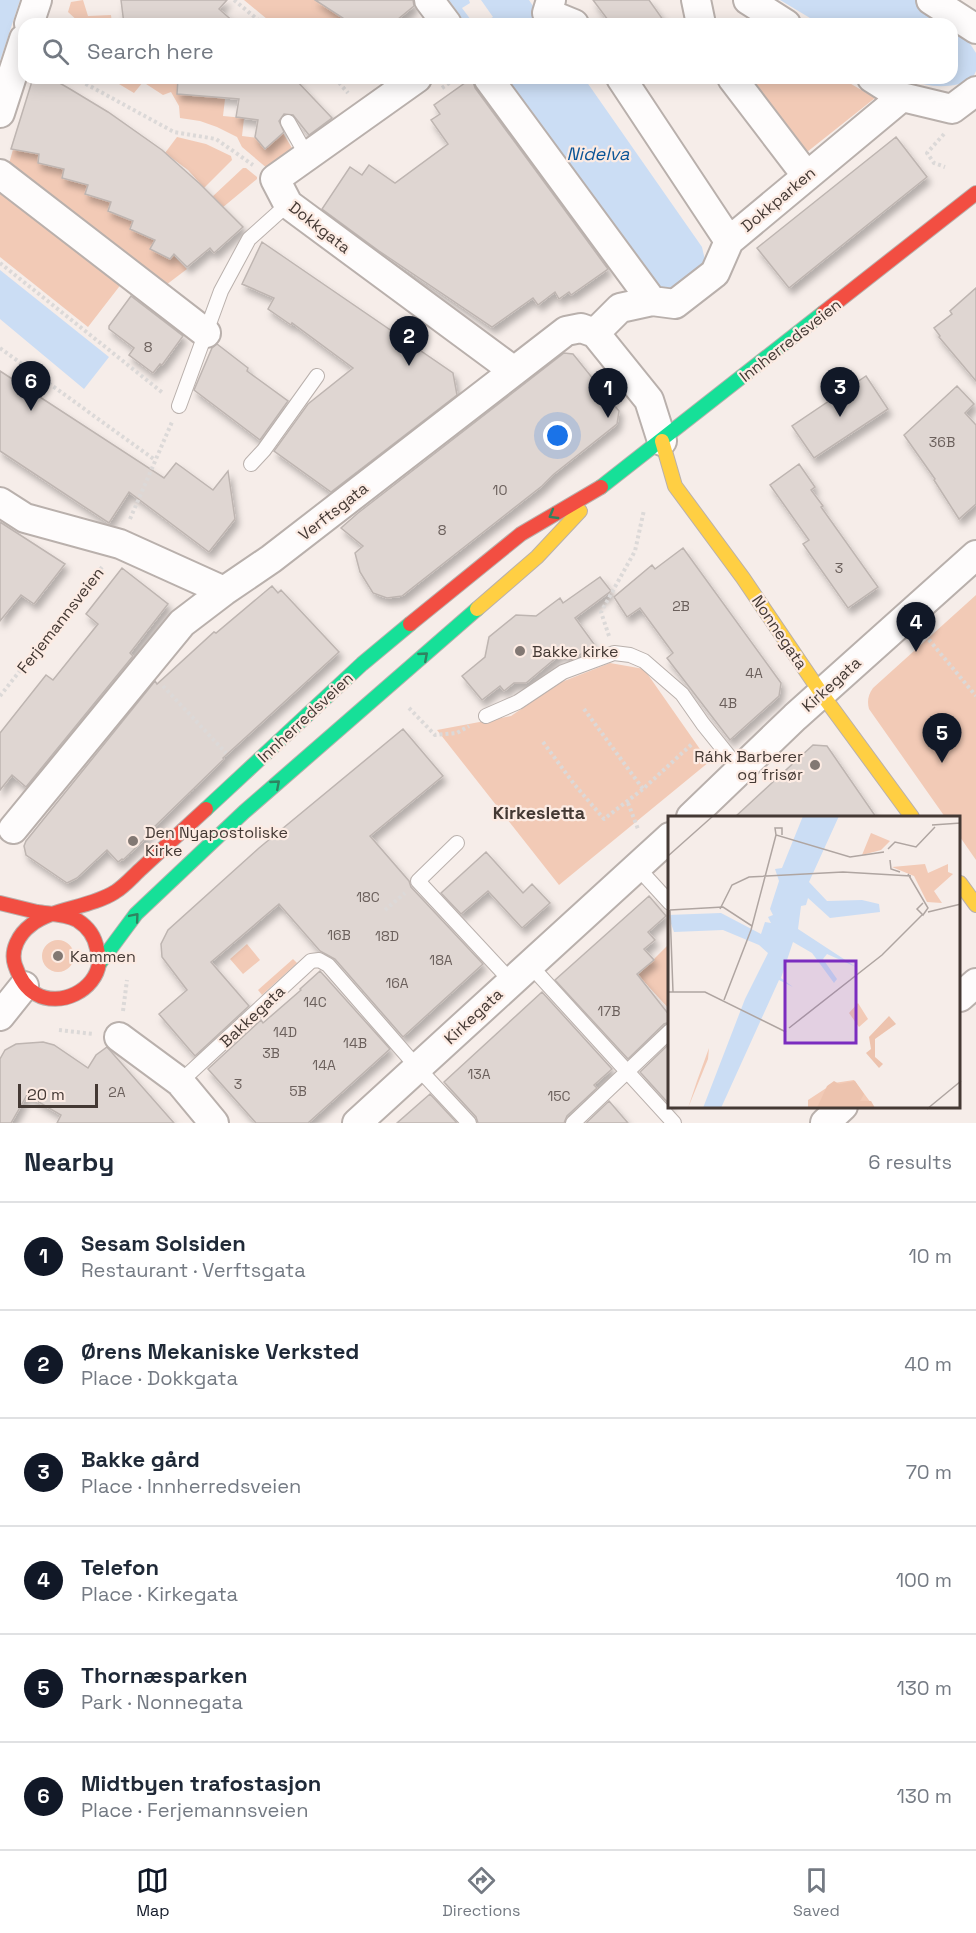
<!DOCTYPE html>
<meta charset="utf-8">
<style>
body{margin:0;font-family:"Space Grotesk",sans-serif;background:#f6f6f7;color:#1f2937}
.scale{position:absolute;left:18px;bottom:15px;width:80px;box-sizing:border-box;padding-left:6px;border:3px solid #443934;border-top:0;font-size:16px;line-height:21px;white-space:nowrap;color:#443934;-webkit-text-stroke:4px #fcebe3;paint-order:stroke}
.you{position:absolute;left:558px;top:436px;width:21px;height:21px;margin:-15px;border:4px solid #fff;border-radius:50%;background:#1a73e8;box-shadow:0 0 0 9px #1a73e833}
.badge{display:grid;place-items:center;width:39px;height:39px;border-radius:50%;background:#111827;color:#fff;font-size:20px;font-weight:700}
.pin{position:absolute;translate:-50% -50px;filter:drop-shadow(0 2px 3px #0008)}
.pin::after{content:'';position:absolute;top:32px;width:21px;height:18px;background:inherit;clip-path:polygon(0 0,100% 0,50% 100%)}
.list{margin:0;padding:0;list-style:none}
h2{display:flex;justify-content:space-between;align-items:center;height:78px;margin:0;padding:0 24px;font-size:26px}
h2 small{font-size:20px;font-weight:400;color:#747a83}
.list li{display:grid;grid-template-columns:39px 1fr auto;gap:18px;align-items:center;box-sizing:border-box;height:108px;padding:0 24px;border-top:2px solid #e0e1e3}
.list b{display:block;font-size:22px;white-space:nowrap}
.list p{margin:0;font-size:20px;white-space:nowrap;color:#747a83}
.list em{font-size:20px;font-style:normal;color:#747a83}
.icon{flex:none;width:33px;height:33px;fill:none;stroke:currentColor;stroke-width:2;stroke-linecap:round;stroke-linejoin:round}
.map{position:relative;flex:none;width:976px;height:1123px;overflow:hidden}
.search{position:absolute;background:#fff;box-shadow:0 3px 15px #0003;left:18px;right:18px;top:18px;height:66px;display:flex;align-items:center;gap:15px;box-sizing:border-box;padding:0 21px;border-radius:18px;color:#747a83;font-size:22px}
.sheet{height:726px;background:#fff}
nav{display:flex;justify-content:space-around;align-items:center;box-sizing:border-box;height:84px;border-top:2px solid #e0e1e3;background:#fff;font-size:16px;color:#747a83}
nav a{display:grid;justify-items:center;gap:3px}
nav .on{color:#111827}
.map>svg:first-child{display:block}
.green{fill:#f2cab6}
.water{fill:#cbddf4}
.pier{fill:#f6ede9}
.building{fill:#dfd6d2;stroke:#beb5b1;stroke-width:1.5;filter:url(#shadow)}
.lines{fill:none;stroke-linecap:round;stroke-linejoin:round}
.lane-casing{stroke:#b9b0ac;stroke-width:16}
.street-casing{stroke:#b9b0ac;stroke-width:32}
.fast-casing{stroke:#b9b0ac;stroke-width:16}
.slow-casing{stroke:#b9b0ac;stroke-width:16}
.jam-casing{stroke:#b9b0ac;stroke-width:16}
.path{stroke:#dcd9d8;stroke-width:4;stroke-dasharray:3 3;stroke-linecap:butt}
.lane{stroke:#fefcfc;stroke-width:14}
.street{stroke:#fefcfc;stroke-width:28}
.fast{stroke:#16e098;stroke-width:14}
.slow{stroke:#ffcf43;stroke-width:14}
.jam{stroke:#f24e42;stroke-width:14}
.oneway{stroke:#2f8461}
.poi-dot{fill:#827873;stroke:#fcebe3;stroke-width:2}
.labels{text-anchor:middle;stroke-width:4.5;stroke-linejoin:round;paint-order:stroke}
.number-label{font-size:14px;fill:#6b605c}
.street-label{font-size:16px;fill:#443934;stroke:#fcebe3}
.poi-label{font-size:16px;fill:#443934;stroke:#fcebe3;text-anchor:start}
.water-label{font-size:18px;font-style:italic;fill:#0c5597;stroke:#fcebe3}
.neighbourhood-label{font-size:18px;font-weight:bold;fill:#443934;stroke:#fcebe3}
.inset-road{fill:none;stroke:#afa5a1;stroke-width:1.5}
.view{fill:#7b2cbf;fill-opacity:0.15;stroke:#7b2cbf;stroke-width:3}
.inset-edge{fill:none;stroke:#443934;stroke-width:3}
</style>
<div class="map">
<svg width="976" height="1123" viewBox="0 0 976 1123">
<defs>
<filter id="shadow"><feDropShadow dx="3.5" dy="6" stdDeviation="3" flood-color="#0004"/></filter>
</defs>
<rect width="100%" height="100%" fill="#f6ede9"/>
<!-- green -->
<path class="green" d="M83 0 88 16 111 15 112 24H81L68 12 71 2Z
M244 0H328L346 24H273Z
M109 78H183L204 95 225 99 223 116 244 118 242 136 258 138 280 128 292 148 291 152 268 169 242 147 237 137 217 127 200 121 180 118 179 106 171 92 163 95 143 82 134 93Z
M744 78H841L875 98 807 152Z
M177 137 206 144 231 156 232 160 204 188 188 170 165 153Z
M16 139 68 167 149 231 187 269 166 285 8 167Z
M243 168H246L257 177V179L222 208 212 197Z
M0 188 122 283 88 327 0 257Z
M976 595V860L960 837V817H945L869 709C867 701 868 695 873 688Z
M610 663 644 669 709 762 559 885 437 730 511 716 559 683Z
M42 956a16 16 0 1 1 32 0a16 16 0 1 1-32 0Z
M670 943V1010L638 975Z
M247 944 260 960 243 974 230 959Z
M293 959 297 963 262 995 258 990Z"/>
<!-- water -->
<path class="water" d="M0 0H20L0 61Z
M449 0H529L545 24H466Z
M780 0H916L958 25 976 53V71L972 80C953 88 927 89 909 78H952V24H820Z
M504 78H584L702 247 707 269 669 292 646 280Z
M0 270 109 357 84 389 0 319Z"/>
<!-- pier -->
<path class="pier" d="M469 0H481L493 17 482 24H474L462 8 470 3Z"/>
<!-- building -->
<path class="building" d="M121 0H227L219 9 236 24H124Z
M315 0H413L414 6 392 24H348L343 18Z
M593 0H649L666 24H611Z
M33 78H51L70 89 108 112 162 150 200 184 243 227 214 253 210 248 187 267 174 254 170 259 150 249 155 240 130 229 133 221 108 211 111 202 85 194 88 185 62 178 64 169 38 163 39 154 11 149Z
M178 78H294L332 118 309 135 293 115 284 114 279 121 284 132 265 149 255 137 258 120 236 117 239 99 177 94Z
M472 78 475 88 608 269 571 295 569 292 559 299 555 292 538 305 533 298 492 327 379 251 322 209 350 167 362 175 369 165 395 183 448 144 431 120 440 114 434 105Z
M896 137 927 177 789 288 757 248Z
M262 242 453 373 457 395 331 492 274 451 308 404 353 368 292 323 291 325 268 309 274 298 242 284Z
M976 288V381L939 337 940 336 934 328 952 314 950 311Z
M131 296 183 336 162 365 160 364 153 373 129 355 134 348 109 329V326Z
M217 344 248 368 247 371 288 401 260 440 194 390 212 348Z
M564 353 573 354 619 411 617 424 554 474 542 486 402 596 387 598 373 593 360 572 355 553 363 546 341 528 358 513Z
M0 371 164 478 176 463 213 490 228 471 235 519 209 552 129 492 109 523 0 451Z
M866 376 888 409 814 458 792 426Z
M957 386 974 404 965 413 976 425V504L959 519 934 480 935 479 904 435Z
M799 464 815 487 811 490 823 506 821 507 878 587 848 608 803 544 809 540 770 485Z
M0 522 65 564 34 604 21 595 0 621Z
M683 548 781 683 779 696 730 740 667 658 673 653 640 608 627 617 614 597 652 565 655 569Z
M122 568 168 604 130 653 133 656 26 787 12 775 0 790V733L46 675 53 680 98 624 86 614Z
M600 577 611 591 575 618 594 644 577 657 569 660 563 652 526 683H514L504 691 500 686 482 700 462 676 485 657 489 637 516 615 536 616 560 598 563 603Z
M272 586 278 593 281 590 339 652 223 758 224 759 147 834 149 835 123 860 122 859 118 862 107 850 77 878 67 883 26 855 24 846 26 841 155 681 157 684 214 632 216 633Z
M403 729 443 776 370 836 409 881 411 887 483 964 403 1037 335 959 320 951 279 904 211 962 249 1006 195 1056 159 1014 187 990 162 957 161 944 168 930 259 848Z
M813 745 827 746 876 817H735Z
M486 852 523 893 532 884 550 903 522 928 488 891 461 914 441 893Z
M649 896 666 916 648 932 655 940 644 949 654 960 637 974 670 1016V1022L664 1024 628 1059 555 980Z
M320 971 390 1049 308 1123H256L208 1069 261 1020 263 1023 301 990 300 989Z
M542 992 612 1069 594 1085 597 1088 567 1116 564 1123H478L476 1117 444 1082Z
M43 1042 54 1045 88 1068 96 1055 107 1047 174 1123H57L61 1115 27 1095 11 1123H0V1059L5 1050 16 1044Z
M670 1043V1105L640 1072Z
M430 1094 457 1123H397Z
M609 1101 628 1123H586Z"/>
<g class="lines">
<defs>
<path id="lane" d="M288 122 307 156
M179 406 221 291 249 239 288 204
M251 464 264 450 317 376
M486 716 518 702 563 672 614 653 630 655 644 661 682 694 703 724 740 770
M457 843 418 881 511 981
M637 867 670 903
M529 964 674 1123
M180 1082 311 961 319 960 328 965 417 1067 469 1123
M573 1123 670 1031"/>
<path id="street" d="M429 0 447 24
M551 0 547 13 574 24
M696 0 701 24
M748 0 786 24
M931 0 976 29
M29 24 37 0
M417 78 275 179 288 204 514 371
M488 78 652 301
M621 78 729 241
M732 78 806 175
M872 78 902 97
M0 113 24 39
M0 174 206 333
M595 333 620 308 652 301 675 304 715 273 729 241 902 97 952 109 976 91
M0 502 25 518 120 544 224 591
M691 817 795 717 976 555
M13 829 182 623 224 591 271 559 566 331 581 328 595 333 649 400 662 441
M960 997 976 983
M0 1016 24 986
M119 1037 180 1082 214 1123
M357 1123 670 837
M825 1123 843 1106"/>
<path id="fast" d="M601 487 823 313
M206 809 362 664 410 624
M99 964 136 914 244 812 477 609"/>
<path id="slow" d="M662 441 675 486 743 578 821 693 912 817
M477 609 537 557 580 511
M960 883 976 905"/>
<path id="jam" d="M823 313 976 193
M410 624 521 534 601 487
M0 903 37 912C50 914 65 914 77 920 88 927 95 937 97 949 98 953 100 959 99 963 96 990 60 1008 36 994 25 988 19 977 15 965 10 950 19 934 31 925 52 908 90 908 115 892 125 886 134 875 142 868 164 848 185 828 206 809"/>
</defs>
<!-- lane casing -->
<use href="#lane" class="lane-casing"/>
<!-- street casing -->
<use href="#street" class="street-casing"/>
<!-- fast casing -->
<use href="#fast" class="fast-casing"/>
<!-- slow casing -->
<use href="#slow" class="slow-casing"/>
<!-- jam casing -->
<use href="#jam" class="jam-casing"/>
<!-- path -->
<path class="path" d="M234 0 263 24
M75 78 174 132 216 139 253 165
M335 78 348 93
M442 88 456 78
M944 134 927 153 934 163 945 167
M0 263 163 393
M0 348 155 460
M130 519 172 422
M925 635 976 696
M609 636 601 612 635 551 644 510
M163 686 226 753
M0 696 102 567
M409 708 435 735 457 733 469 726
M584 709 643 789
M543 742 574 784 604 819 643 789 693 743
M628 803 638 829
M385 910 405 893
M123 1011 127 980
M59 1030 93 1034"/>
<!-- lane -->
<use href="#lane" class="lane"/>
<!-- street -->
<use href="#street" class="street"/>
<!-- fast -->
<use href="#fast" class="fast"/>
<!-- slow -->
<use href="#slow" class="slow"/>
<!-- jam -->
<use href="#jam" class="jam"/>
</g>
<!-- one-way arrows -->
<defs><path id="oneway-chevron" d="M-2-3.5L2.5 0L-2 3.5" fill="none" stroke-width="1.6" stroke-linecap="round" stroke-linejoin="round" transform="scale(1.5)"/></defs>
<g class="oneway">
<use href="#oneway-chevron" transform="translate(553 515) rotate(150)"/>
<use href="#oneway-chevron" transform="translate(424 656) rotate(-41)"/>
<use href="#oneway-chevron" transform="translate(276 784) rotate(-41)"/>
<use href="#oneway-chevron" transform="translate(135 917) rotate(-50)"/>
</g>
<!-- markers -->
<g class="poi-dot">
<circle cx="520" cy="651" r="6"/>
<circle cx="815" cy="765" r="6"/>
<circle cx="133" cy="841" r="6"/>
<circle cx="58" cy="956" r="6"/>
</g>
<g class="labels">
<!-- number labels -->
<g class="number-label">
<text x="148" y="352">8</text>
<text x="942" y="447">36B</text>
<text x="500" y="495">10</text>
<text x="442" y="535">8</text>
<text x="839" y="573">3</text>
<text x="681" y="611">2B</text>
<text x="754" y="678">4A</text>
<text x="728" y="708">4B</text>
<text x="368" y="902">18C</text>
<text x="339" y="940">16B</text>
<text x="387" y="941">18D</text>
<text x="441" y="965">18A</text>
<text x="397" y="988">16A</text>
<text x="315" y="1007">14C</text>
<text x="609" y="1016">17B</text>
<text x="285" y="1037">14D</text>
<text x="355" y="1048">14B</text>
<text x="271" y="1058">3B</text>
<text x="324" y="1070">14A</text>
<text x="479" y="1079">13A</text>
<text x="238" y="1089">3</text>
<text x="298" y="1096">5B</text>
<text x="117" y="1097">2A</text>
<text x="559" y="1101">15C</text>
</g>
<!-- street labels -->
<g class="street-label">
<text transform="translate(778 199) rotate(-40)" y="6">Dokkparken</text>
<text transform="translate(320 227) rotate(38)" y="6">Dokkgata</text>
<text transform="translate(790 340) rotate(-38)" y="6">Innherredsveien</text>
<text transform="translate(333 511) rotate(-38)" y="6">Verftsgata</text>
<text transform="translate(60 620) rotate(-52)" y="6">Ferjemannsveien</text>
<text transform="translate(780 632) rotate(56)" y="6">Nonnegata</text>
<text transform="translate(831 684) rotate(-42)" y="6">Kirkegata</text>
<text transform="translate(305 717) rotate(-43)" y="6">Innherredsveien</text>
<text transform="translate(252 1016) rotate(-43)" y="6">Bakkegata</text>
<text transform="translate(473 1016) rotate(-43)" y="6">Kirkegata</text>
</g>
<!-- poi labels -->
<g class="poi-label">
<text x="532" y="657">Bakke kirke</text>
<text x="803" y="762" text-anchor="end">Ráhk Barberer<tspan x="803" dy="18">og frisør</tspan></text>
<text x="145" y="838">Den Nyapostoliske<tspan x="145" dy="18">Kirke</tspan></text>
<text x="70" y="962">Kammen</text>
</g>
<!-- water labels -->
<g class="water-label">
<text x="598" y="160">Nidelva</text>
</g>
<!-- neighbourhood labels -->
<g class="neighbourhood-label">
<text x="539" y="819">Kirkesletta</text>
</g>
</g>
<!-- overview -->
<g transform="translate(668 816)">
<rect width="292" height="292" fill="#f6ede9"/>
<path d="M203 17 222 25 213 34 194 39ZM257 48 260 57 280 48V56L285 58 266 75 274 87 259 86 246 60 224 51ZM190 187 200 203 191 211 181 197ZM41 232 40 243 20 292 29 265ZM186 264 206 291 140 293V284L166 267Z" fill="#f2cab6"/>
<path d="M221 200 228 208 207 223V241L215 248 211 252 198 237 203 233 201 221ZM166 265 171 268 187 265 196 278 192 285H203L207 292H149L159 270Z" fill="#edc3ae"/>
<path d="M135 0H171L141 66 159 85 194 84 211 88 212 96 162 102 140 82 138 89 133 90 130 113 188 151 159 138 155 143 169 163 166 167 144 137 125 126 113 162 125 171 111 164 53 292H35L77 183 100 137 91 129 55 114 6 116 0 99 53 97 93 118 97 106 103 107 100 101 105 99 102 93 111 65 107 53 114 52Z" fill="#cbddf4"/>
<path class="inset-road" d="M264 9 293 7M114 19V12H107L108 19 182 41 216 36M220 33 227 26 248 31 267 11M0 40 45 0M222 44 223 53 232 56M240 58 260 92 255 99 249 93 255 87M52 93 64 69 81 61 175 56 243 60M2 94 55 91 84 110M2 94 5 176M260 96 293 88M0 176H37L118 216M56 184 83 114 108 19M121 212 214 139 254 99M259 293 293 265"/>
<path class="view" d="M117 145H188V227H117Z"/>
<rect width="292" height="292" class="inset-edge"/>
</g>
</svg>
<div class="scale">20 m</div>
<div class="you"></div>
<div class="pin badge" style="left:608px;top:418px">1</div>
<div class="pin badge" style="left:409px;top:366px">2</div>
<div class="pin badge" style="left:840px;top:417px">3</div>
<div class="pin badge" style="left:916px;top:652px">4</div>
<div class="pin badge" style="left:942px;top:763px">5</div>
<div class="pin badge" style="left:31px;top:411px">6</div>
<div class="search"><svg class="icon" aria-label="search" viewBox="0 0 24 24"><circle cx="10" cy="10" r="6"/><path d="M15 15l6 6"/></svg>Search here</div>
</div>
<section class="sheet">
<h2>Nearby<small>6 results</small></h2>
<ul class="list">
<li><span class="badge">1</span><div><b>Sesam Solsiden</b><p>Restaurant · Verftsgata</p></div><em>10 m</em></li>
<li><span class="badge">2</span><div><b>Ørens Mekaniske Verksted</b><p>Place · Dokkgata</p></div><em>40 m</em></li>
<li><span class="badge">3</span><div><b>Bakke gård</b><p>Place · Innherredsveien</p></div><em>70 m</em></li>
<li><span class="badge">4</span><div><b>Telefon</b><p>Place · Kirkegata</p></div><em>100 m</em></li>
<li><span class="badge">5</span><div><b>Thornæsparken</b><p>Park · Nonnegata</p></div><em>130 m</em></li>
<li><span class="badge">6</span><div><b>Midtbyen trafostasjon</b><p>Place · Ferjemannsveien</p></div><em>130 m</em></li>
</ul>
</section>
<nav>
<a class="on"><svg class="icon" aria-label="map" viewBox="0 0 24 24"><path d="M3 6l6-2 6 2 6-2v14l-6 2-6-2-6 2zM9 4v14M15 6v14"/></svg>Map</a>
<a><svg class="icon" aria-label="directions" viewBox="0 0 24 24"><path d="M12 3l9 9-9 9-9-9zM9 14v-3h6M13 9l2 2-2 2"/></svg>Directions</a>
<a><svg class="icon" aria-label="saved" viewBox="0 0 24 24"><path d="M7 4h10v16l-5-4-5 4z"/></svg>Saved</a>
</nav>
